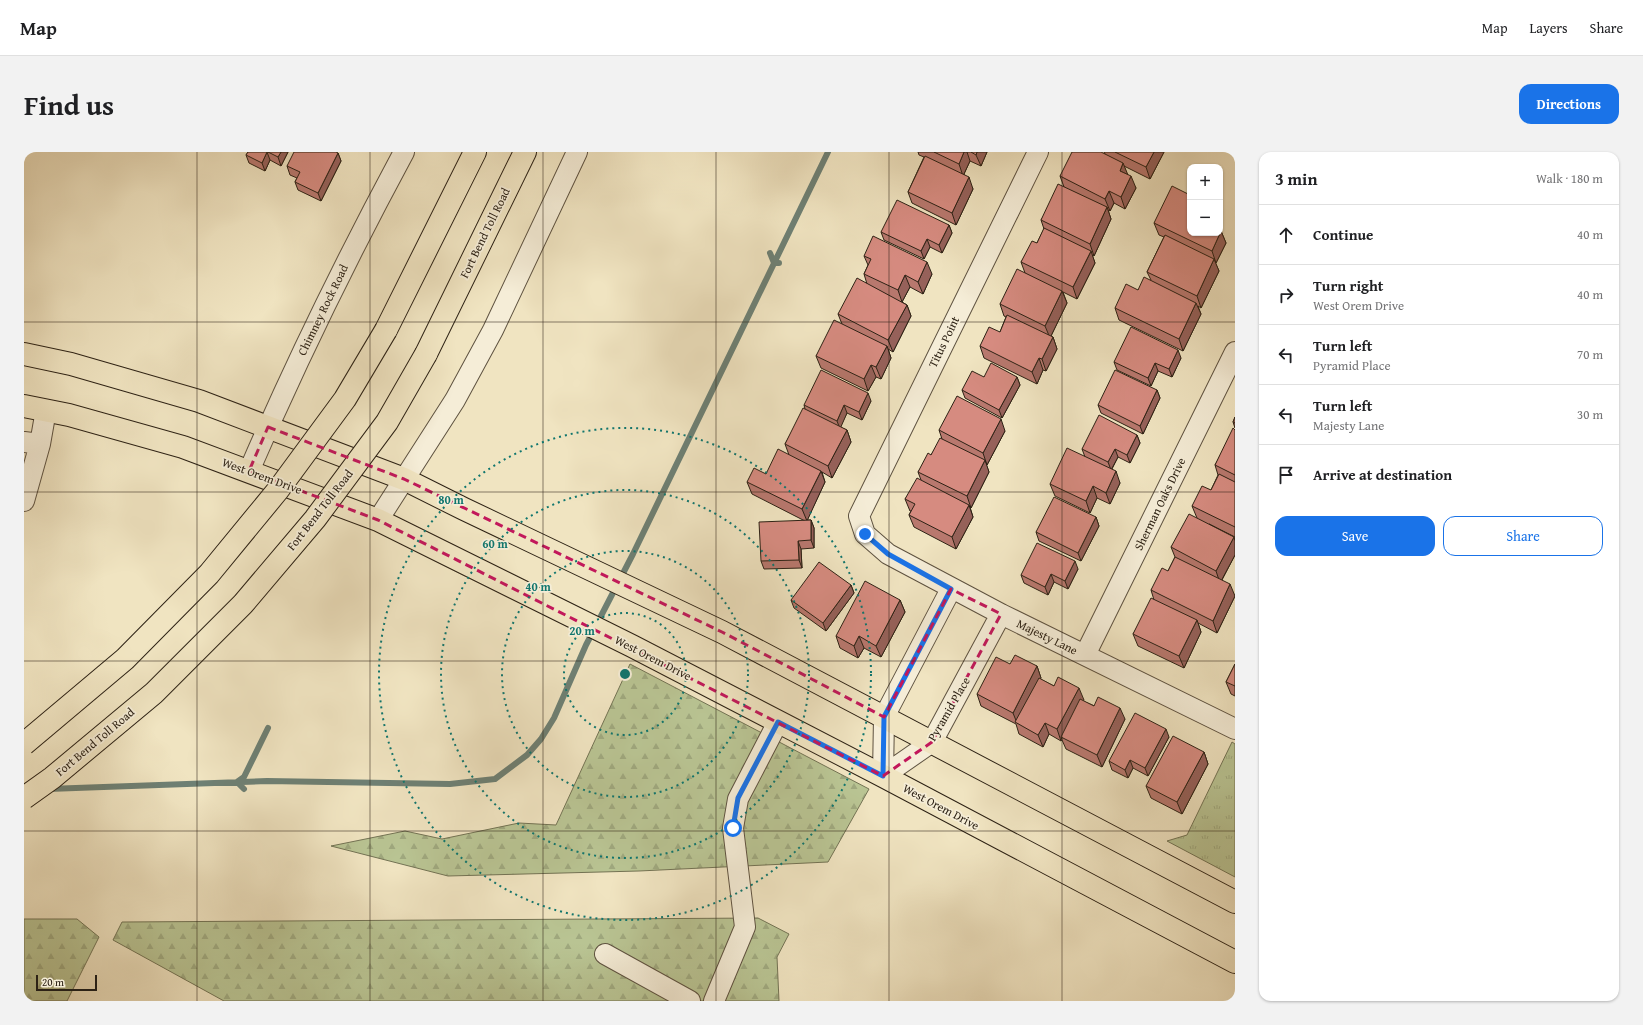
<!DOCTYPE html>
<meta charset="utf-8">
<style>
body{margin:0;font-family:"Gentium Book Plus",serif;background:#f2f2f2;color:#202124}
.controls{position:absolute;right:12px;top:12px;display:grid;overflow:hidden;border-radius:8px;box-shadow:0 1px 3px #0004}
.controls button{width:36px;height:36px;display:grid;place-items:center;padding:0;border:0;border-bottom:1px solid #e0e0e0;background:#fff;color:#202124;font:20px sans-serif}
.scale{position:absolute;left:12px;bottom:10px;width:61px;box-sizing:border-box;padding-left:4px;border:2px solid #2d2215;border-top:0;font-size:11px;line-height:14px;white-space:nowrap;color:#2d2215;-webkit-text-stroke:3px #f5edd7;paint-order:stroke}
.stop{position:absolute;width:12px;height:12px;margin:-9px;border:3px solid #1a73e8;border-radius:50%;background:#fff}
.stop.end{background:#1a73e8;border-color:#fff;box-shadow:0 1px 4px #0008}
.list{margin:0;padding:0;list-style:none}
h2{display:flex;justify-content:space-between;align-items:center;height:52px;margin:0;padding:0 16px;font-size:17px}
h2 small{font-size:13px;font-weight:400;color:#757577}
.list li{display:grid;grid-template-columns:26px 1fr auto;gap:12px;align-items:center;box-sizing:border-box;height:60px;padding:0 16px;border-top:1px solid #e0e0e0}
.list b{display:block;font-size:15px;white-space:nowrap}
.list p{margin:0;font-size:13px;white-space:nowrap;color:#757577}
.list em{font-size:13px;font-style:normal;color:#757577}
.actions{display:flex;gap:8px;padding:12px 16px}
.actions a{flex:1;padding:9px 0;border:1px solid #1a73e8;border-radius:12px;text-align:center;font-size:14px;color:#1a73e8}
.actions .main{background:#1a73e8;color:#fff}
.icon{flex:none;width:22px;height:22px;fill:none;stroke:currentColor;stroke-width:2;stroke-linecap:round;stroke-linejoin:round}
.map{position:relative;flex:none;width:1211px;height:849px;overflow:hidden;border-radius:12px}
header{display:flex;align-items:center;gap:24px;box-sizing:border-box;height:56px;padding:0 20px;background:#fff;border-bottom:1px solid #e0e0e0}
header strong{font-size:19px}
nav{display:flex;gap:22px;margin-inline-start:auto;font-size:14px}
.intro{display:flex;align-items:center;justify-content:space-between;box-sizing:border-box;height:96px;padding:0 24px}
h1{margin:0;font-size:28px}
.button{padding:10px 18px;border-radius:12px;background:#1a73e8;color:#fff;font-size:14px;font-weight:700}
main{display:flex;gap:24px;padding:0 24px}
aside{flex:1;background:#fff;border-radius:12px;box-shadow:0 1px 3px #0004}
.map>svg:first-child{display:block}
.grass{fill:url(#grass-tufts);stroke:#737354}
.forest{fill:url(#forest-firs);stroke:#737354}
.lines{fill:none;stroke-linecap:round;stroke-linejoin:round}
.stream{stroke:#6e8074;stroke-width:6}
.minor-casing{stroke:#5e5240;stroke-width:22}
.major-casing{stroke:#2d2215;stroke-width:24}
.highway-casing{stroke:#2d2215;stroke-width:24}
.minor{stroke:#f5edd7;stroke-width:20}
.major{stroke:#f0e4c1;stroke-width:22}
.highway{stroke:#f0e4c1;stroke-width:22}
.highway-bridge-casing{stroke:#2d2215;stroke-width:24;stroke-linecap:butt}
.highway-bridge{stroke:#f0e4c1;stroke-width:22}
.wall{fill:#b8786e;stroke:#2d2215}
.shaded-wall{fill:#96615a;stroke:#2d2215}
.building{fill:#d68b80;stroke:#2d2215}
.route{stroke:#1a73e8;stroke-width:5}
.marked{fill:none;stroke:#c2185b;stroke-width:3;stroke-dasharray:8 5;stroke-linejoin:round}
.grid{fill:none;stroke:#2d2215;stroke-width:1;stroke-opacity:0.55}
.ring{fill:none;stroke:#0f766e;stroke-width:2;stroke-dasharray:2 4}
.labels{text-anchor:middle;stroke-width:3.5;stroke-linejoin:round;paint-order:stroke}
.street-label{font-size:12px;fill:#2d2215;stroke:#f5edd7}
.centre{fill:#0f766e;stroke:#f5edd7;stroke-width:2}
.ring-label{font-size:12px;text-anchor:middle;font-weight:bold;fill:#0f766e;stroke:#f5edd7;stroke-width:3.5;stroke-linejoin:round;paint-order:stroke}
</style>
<header>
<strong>Map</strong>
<nav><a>Map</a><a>Layers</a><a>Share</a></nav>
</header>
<div class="intro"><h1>Find us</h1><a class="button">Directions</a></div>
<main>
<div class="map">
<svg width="1211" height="849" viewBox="0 0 1211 849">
<defs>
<pattern id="grass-tufts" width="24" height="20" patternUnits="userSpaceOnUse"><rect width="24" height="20" fill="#b9c493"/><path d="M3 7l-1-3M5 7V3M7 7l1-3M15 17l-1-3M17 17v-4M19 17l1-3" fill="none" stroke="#9fa87e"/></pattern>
<pattern id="forest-firs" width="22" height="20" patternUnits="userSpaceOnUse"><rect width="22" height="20" fill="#b9c493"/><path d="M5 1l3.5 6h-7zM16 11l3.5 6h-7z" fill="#9fa87e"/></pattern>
</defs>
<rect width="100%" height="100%" fill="#f0e4c1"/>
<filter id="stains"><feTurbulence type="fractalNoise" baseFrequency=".005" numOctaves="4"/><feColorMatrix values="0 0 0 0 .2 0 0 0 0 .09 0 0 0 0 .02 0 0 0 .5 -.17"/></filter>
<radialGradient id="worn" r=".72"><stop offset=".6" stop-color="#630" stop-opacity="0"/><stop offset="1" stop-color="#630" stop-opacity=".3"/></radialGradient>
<!-- grass -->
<path class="grass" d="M1208 590 1211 592V725L1143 689 1163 683Z"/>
<!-- forest -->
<path class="forest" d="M606 512 845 637 804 710 615 719 424 724 307 694 381 679 418 687 495 671 532 673Z
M734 766 765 782 753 805 755 849H200L89 788 98 770Z
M0 767H53L75 785 43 849H0Z"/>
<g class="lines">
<!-- stream -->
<path class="stream" d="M746 101 750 111H755
M24 637 243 629 426 632 471 627 503 603 517 587 530 566 562 493 609 402 804 0
M220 637 213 630 220 625 244 576"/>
<defs>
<path id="minor" d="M1014 0 835 364 841 382 864 402 977 462 1211 577
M0 290 16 292 22 258
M225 319C272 210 324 104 380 0
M0 349 16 292
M354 368 431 248 469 178 553 0
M1061 503 1211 200
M859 624 908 590 977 462
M859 624 860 565 927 437
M581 802 666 849
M690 849 721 775 709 676 714 647 754 570"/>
<path id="major" d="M0 202 47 212 175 249 380 327 440 357 698 480 1211 750
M0 254 45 263 159 295 354 368 608 494 859 624 1211 810"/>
<path id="highway" d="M362 178 451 0
M402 202 501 0"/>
</defs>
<!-- minor casing -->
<use href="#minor" class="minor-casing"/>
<!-- major casing -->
<use href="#major" class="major-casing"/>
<!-- highway casing -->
<use href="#highway" class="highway-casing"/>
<!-- minor -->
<use href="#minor" class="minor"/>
<!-- major -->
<use href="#major" class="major"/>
<!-- highway -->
<use href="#highway" class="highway"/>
<defs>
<path id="highway-bridge" d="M0 592 101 507 185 422 254 338 321 247 362 178
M0 646 28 626 130 541 219 452 291 367 363 270 402 202"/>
</defs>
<!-- highway-bridge casing -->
<use href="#highway-bridge" class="highway-bridge-casing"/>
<!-- highway-bridge -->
<use href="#highway-bridge" class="highway-bridge"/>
</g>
<!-- wall -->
<path class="wall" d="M224 0H264L257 14 246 8 241 19 225 11 222 3Z
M894 0H963L957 14 946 9 940 22 949 37 932 73 888 51 884 40 900 5 895 3Z
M1080 0H1140L1126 27 1100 14 1103 22 1112 36 1101 57 1090 51 1086 59 1084 58 1087 67 1070 104 1068 103 1071 111 1053 147 1039 140 1043 151 1027 184 1029 185 1033 197 1022 219 1019 218 1013 232 960 206 956 194 976 180 982 165 980 164 976 152 1001 121 997 110 1013 91 1020 77 1017 68 1040 35 1036 24 1081 2Z
M314 1 317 9 297 49 274 38 271 30 273 26 266 23 263 14Z
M1130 71 1166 81 1197 79 1202 91 1192 111 1191 110 1195 119 1177 156 1174 154 1177 162 1159 199 1095 168 1091 156 1127 128 1123 120 1140 85 1135 83Z
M925 73 928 81 918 101 906 95 900 107 860 88 857 80Z
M840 104 908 122 899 142 886 135 878 150 883 153 887 164 869 200 864 197 867 206 857 227 852 225 844 239 797 216 792 204 818 172 814 162 843 132 840 122 844 113Z
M1157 206 1148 225 1134 219 1127 234 1093 218 1090 210Z
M960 225H993L996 233 978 266 941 246 938 238Z
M1133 238 1136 246 1119 282 1077 261 1074 253Z
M847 249 838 268 823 261 816 275 823 278 827 290 808 326 798 320 801 330 783 368H787L790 376V396L777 397 778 416 740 417 737 409 781 369 728 342 723 330 742 322 765 303 761 292 781 257 780 253Z
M1211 265V276L1209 270Z
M915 278 981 279 963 313 962 312 965 320 947 356 946 355 949 365 932 397 890 375 885 363 887 359H886L881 347 897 328 894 320 907 303 918 287Z
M1211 278V385L1185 372 1210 385 1211 389V403L1198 428 1211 444 1193 481 1174 471 1177 480 1160 516 1114 494 1109 482 1130 448 1127 438 1144 419 1151 405 1147 395 1173 366 1168 354 1187 338 1194 323 1191 313Z
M1113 283 1116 291 1106 311 1094 305 1088 317 1096 331 1086 352 1073 346 1066 361 1031 344 1026 332 1061 305 1058 297Z
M1072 365 1075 374 1057 409 1015 389 1012 380Z
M1054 417 1044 437 1030 430 1024 443 1000 431 997 423Z
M827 433 830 441 802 479 770 456 767 448Z
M876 448 881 460 857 505 840 496 834 506 816 496 812 484Z
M986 512 1013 514 1017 526 1016 527 1030 534 1060 548 1059 549 1101 567 1078 615 1042 597 1038 588 1037 589 1025 582 1019 595 995 582 992 572 957 554 953 542Z
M1211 512V544L1207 542 1202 530Z
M1145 585 1124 624 1109 616 1104 626 1088 618 1085 609Z
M1180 600 1184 612 1158 662 1127 646 1122 634Z"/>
<!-- shaded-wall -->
<path class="shaded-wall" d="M243 0 246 8 241 19 238 11Z
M257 0H264L257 14 254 5Z
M940 0H943L946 9 939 24 935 12Z
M953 0H963L957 14 952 3Z
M1130 0H1140L1126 27 1122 15Z
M314 1 317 9 297 49 294 41Z
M1099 11 1104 23 1096 19Z
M1107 24 1112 36 1101 57 1097 45Z
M945 25 949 37 932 73 928 61Z
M1085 39 1090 51 1086 59 1081 47Z
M1083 55 1087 67 1070 104 1066 92Z
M925 73 928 81 918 101 915 93Z
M1197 79 1202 91 1192 111 1188 99Z
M903 87 906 95 900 107 897 99Z
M1067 99 1071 111 1053 147 1049 135Z
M1190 107 1195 119 1177 156 1173 144Z
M903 110 908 122 899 142 894 130Z
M881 123 886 135 878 150 874 138Z
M1038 139 1043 151 1026 186 1021 174Z
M1172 151 1177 162 1159 199 1155 187Z
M883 153 887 164 869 200 864 188Z
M1029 185 1033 197 1022 219 1018 207Z
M863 194 867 206 857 227 852 215Z
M1154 198 1157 206 1148 225 1145 217Z
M1015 206 1019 218 1013 232 1008 220Z
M1131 211 1134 219 1127 234 1124 226Z
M847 213 852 225 844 239 840 227Z
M993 225 996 233 978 266 975 258Z
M1133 238 1136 246 1119 282 1116 274Z
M844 241 847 249 838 268 835 260Z
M820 253 823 261 816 277 813 269Z
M977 267 981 279 963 313 959 301Z
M823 278 827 290 808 326 804 314Z
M1113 283 1116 291 1106 311 1103 303Z
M1091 297 1094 305 1087 318 1084 310Z
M961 308 965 320 947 356 943 344Z
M797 319 801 330 783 369 778 357Z
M1092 319 1096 331 1086 352 1082 341Z
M1069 334 1073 346 1066 361 1062 349Z
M945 353 949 365 932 397 928 385Z
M1072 365 1075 374 1057 409 1054 401Z
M787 368 790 376V396L787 388Z
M1210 385 1211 389V403L1196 431 1192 419Z
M774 389 777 397 778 416 775 408Z
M1051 409 1054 417 1044 437 1041 429Z
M1027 422 1030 430 1024 443 1021 435Z
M1206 432 1211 444 1193 481 1189 469Z
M827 433 830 441 802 479 799 471Z
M876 448 881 460 857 505 852 494Z
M1173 468 1177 480 1160 516 1155 504Z
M835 484 840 496 834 506 830 494Z
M1013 514 1017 526 994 572 993 571 989 561Z
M1055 536 1060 548 1039 586 1037 585 1038 588 1037 589 1033 577Z
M1096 556 1101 567 1078 615 1073 603Z
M1021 571 1025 582 1019 595 1014 583Z
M1142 577 1145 585 1124 624 1121 616Z
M1180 600 1184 612 1158 662 1153 650Z
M1106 608 1109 616 1104 626 1101 618Z"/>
<!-- building -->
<path class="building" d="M224 0H243L238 11 222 3Z
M244 0H257L254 5Z
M270 0H312L314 1 294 41 271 30 276 20 263 14Z
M910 0H940L935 12Z
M947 0H953L952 3Z
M1048 0H1077L1099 11 1096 19 1107 24 1097 45 1085 39 1081 47 1036 24Z
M1091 0H1130L1122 15Z
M901 4 945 25 928 61 884 40Z
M1034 32 1083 55 1066 92 1017 68Z
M1148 34 1166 43V81H1196V78L1197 79 1188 99 1130 71Z
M873 48 925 73 915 93 903 87 897 99 857 80Z
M1020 76 1067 99 1049 135 997 110 1008 89 1013 91Z
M1141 83 1190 107 1173 144 1123 120Z
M849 84 903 110 894 130 881 123 874 138 840 122 847 107 840 104Z
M993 117 1038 139 1021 174 976 152Z
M1120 125 1172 151 1155 187 1091 156 1102 132 1114 138Z
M833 126 883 153 864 188 814 162Z
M983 163 1029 185 1018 207 1015 206 1008 220 956 194 965 175 976 180Z
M810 168 863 194 852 215 847 213 840 227 792 204Z
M1107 175 1154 198 1145 217 1131 211 1124 226 1090 210Z
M967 211 993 225 975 258 938 238 948 219 960 225Z
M797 218 844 241 835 260 820 253 813 269 780 253Z
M1091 218 1133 238 1116 274 1074 253Z
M933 244 977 267 959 301 915 278Z
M779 256 823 278 804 314 761 292Z
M1075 263 1113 283 1103 303 1091 297 1084 310 1058 297Z
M1211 265V271L1209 270Z
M1209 276 1211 278V323L1191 313Z
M916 286 961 308 943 344 894 320 904 301 907 303Z
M1043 296 1092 319 1082 341 1069 334 1062 349 1026 332Z
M754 297 797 319 778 357 723 330 730 316 742 322Z
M1195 322 1211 330V375L1168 354 1178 334 1187 338Z
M893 326 945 353 928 385 885 363 891 352 881 347Z
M1030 345 1072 365 1054 401 1012 380Z
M1165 362 1210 385 1192 419 1147 395Z
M787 368V388L774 389 775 408 737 409 735 370Z
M1013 391 1051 409 1041 429 1027 422 1021 435 997 423Z
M1151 405 1206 432 1189 469 1127 438 1138 416 1144 419Z
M795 410 827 433 799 471 767 448Z
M841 429 876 448 852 494 835 484 830 494 812 484Z
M1127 446 1173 468 1155 504 1109 482Z
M991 503 1013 514 989 561 953 542 972 505 986 512Z
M1211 512V534L1202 530Z
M1034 525 1055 536 1033 577 1021 571 1014 583 991 570 1015 526 1030 534Z
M1074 545 1096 556 1073 603 1037 585 1056 547 1070 554Z
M1111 561 1142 577 1121 616 1106 608 1101 618 1085 609Z
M1149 584 1180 600 1153 650 1122 634Z"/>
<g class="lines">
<!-- route -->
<path class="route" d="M709 676 714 646 754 570 859 624 860 565 927 437 864 402 841 382"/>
</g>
<!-- marked area -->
<path class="marked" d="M244 275 380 327 698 480 860 565 927 437 977 462 908 590 859 624 354 368 225 319Z"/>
<!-- grid -->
<path class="grid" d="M173 0V849M346 0V849M519 0V849M692 0V849M865 0V849M1038 0V849M0 170H1211M0 340H1211M0 509H1211M0 679H1211"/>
<!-- distance rings -->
<g class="ring">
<circle cx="601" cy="522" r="61"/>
<circle cx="601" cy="522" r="123"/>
<circle cx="601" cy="522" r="184"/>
<circle cx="601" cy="522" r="246"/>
</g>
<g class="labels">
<!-- street labels -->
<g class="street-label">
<text transform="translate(461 81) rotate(-64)" y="4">Fort Bend Toll Road</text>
<text transform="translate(299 158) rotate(-64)" y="4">Chimney Rock Road</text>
<text transform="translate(920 190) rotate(-64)" y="4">Titus Point</text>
<text transform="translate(238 324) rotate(20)" y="4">West Orem Drive</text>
<text transform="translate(1136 352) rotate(-64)" y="4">Sherman Oaks Drive</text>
<text transform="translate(296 358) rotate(-52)" y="4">Fort Bend Toll Road</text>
<text transform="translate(1023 485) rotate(26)" y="4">Majesty Lane</text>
<text transform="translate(629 506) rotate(27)" y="4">West Orem Drive</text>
<text transform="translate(925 557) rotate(-60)" y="4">Pyramid Place</text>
<text transform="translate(71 590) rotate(-40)" y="4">Fort Bend Toll Road</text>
<text transform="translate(917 655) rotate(28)" y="4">West Orem Drive</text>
</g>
</g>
<circle cx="601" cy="522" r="6" class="centre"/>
<g class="ring-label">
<text x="427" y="352">80 m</text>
<text x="471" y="396">60 m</text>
<text x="514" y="439">40 m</text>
<text x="558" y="483">20 m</text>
</g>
<rect width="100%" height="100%" filter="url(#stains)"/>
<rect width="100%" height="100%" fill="url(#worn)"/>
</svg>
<div class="controls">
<button>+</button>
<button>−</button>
</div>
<div class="scale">20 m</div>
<div class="stop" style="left:709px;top:676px"></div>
<div class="stop end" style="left:841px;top:382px"></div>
</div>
<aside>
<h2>3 min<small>Walk · 180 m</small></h2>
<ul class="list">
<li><svg class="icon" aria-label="ahead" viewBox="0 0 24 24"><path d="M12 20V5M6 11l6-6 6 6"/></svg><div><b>Continue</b></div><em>40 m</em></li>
<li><svg class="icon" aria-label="right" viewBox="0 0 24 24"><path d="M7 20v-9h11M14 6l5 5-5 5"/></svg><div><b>Turn right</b><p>West Orem Drive</p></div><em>40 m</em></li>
<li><svg class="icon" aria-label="left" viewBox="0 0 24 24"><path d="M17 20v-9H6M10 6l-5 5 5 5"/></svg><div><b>Turn left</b><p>Pyramid Place</p></div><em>70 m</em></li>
<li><svg class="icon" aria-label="left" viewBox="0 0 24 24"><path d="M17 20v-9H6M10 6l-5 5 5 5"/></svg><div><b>Turn left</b><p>Majesty Lane</p></div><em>30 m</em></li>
<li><svg class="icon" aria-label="arrive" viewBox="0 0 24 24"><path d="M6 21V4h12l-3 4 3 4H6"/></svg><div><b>Arrive at destination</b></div></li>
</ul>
<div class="actions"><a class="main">Save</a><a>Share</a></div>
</aside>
</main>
